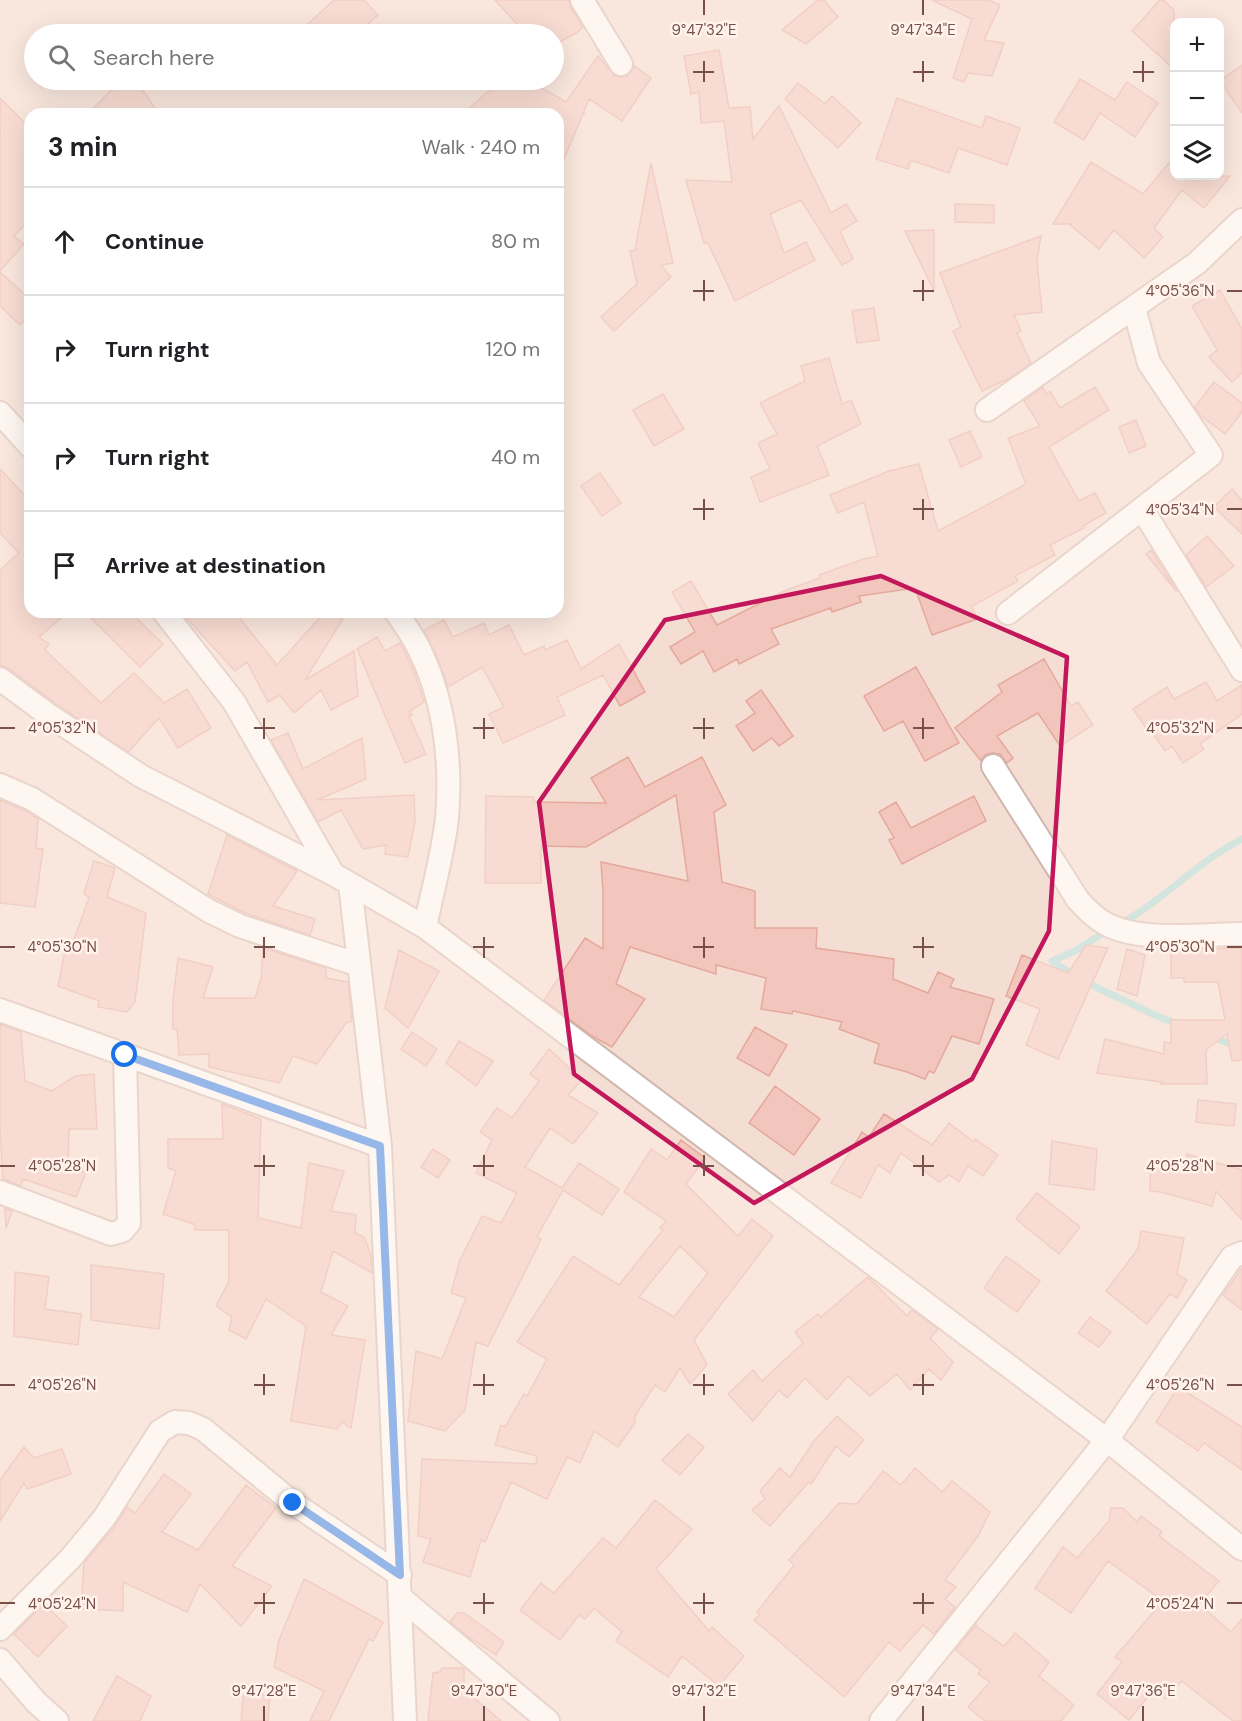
<!DOCTYPE html>
<meta charset="utf-8">
<style>
body{margin:0;font-family:"DM Sans",sans-serif;background:#f2f2f2;color:#202124}
.controls{position:absolute;right:18px;top:18px;display:grid;overflow:hidden;border-radius:12px;box-shadow:0 6px 24px #0002}
.controls button{width:54px;height:54px;display:grid;place-items:center;padding:0;border:0;border-bottom:2px solid #e0e0e0;background:#fff;color:#202124;font:30px sans-serif}
.stop{position:absolute;width:18px;height:18px;margin:-14px;border:4px solid #1a73e8;border-radius:50%;background:#fff}
.stop.end{background:#1a73e8;border-color:#fff;box-shadow:0 2px 6px #0008}
.list{margin:0;padding:0;list-style:none}
h2{display:flex;justify-content:space-between;align-items:center;height:78px;margin:0;padding:0 24px;font-size:26px}
h2 small{font-size:20px;font-weight:400;color:#757577}
.list li{display:grid;grid-template-columns:39px 1fr auto;gap:18px;align-items:center;box-sizing:border-box;height:108px;padding:0 24px;border-top:2px solid #e0e0e0}
.list b{display:block;font-size:22px;white-space:nowrap}
.list em{font-size:20px;font-style:normal;color:#757577}
.icon{flex:none;width:33px;height:33px;fill:none;stroke:currentColor;stroke-width:2;stroke-linecap:round;stroke-linejoin:round}
.map{position:relative;flex:none;width:1242px;height:1721px;overflow:hidden}
.search{position:absolute;background:#fff;box-shadow:0 6px 24px #0002;left:24px;top:24px;width:540px;height:66px;display:flex;align-items:center;gap:15px;box-sizing:border-box;padding:0 21px;border-radius:33px;color:#757577;font-size:22px}
.panel{position:absolute;background:#fff;box-shadow:0 6px 24px #0002;left:24px;top:108px;width:540px;height:510px;border-radius:18px}
.map>svg:first-child{display:block}
.residential{fill:#f4ded3;fill-rule:evenodd}
.lines{fill:none;stroke-linecap:round;stroke-linejoin:round}
.stream{stroke:#9fd9d5;stroke-width:7}
.building{fill:#f2c6bc;stroke:#e5a89c;stroke-width:1.5;fill-rule:evenodd}
.street-casing{stroke:#d0b6ad;stroke-width:26}
.street{stroke:#fff;stroke-width:22}
.route{stroke:#1a73e8;stroke-width:8}
.marked{fill:none;stroke:#c2185b;stroke-width:4.5;stroke-linejoin:round}
.ticks{fill:none;stroke:#765049;stroke-width:2}
.ticks-label{font-size:15px;text-anchor:middle;fill:#765049;stroke:#fff3eb;stroke-width:5;stroke-linejoin:round;paint-order:stroke}
</style>
<div class="map">
<svg width="1242" height="1721" viewBox="0 0 1242 1721">
<rect width="100%" height="100%" fill="#fdeee5"/>
<!-- residential -->
<path class="residential" d="M0 0H1242V1721H0ZM1174 22H1220V176H1174ZM34 34H554V80H34ZM30 114H558V612H30Z"/>
<g class="lines">
<!-- stream -->
<path class="stream" d="M1120 924C1164 900 1197 862 1242 839
M1052 961 1077 950 1108 930
M1052 961 1075 976
M1085 982 1159 1017 1178 1024
M1211 1036 1242 1049"/>
</g>
<!-- building -->
<path class="building" d="M334 0H364L378 15 357 34H297Z
M495 0H569L570 7 583 27 577 33 554 45V34H526Z
M818 0H824L838 17 806 44 782 30Z
M932 0H989L1000 5 984 40 1004 43 992 76 968 73 964 82 953 78 972 19Z
M1160 0H1163L1174 10V69L1132 31Z
M719 50 729 108 750 107 753 139 779 106 831 213 846 204 857 221 840 231 853 259 842 265 801 200 770 214 784 253 806 242 815 260 735 301 708 243H704L686 180 732 182 724 121 701 123 699 92 691 94 684 56Z
M598 56 615 76 621 77 627 76 634 66 651 78 622 121 589 99 583 113 585 114H583L558 173V114H463L501 80H528L566 102Z
M1242 65V113L1220 81Z
M1080 79 1115 100 1127 82 1158 103 1135 137 1100 113 1084 140 1054 122Z
M128 80H136L159 114H88L110 91Z
M798 83 825 104 832 96 861 123 838 148 785 99Z
M0 98 30 128V219L14 236 24 244 0 271Z
M897 98 982 128 986 116 1020 128 1007 165 958 148 949 173 911 160 908 169 876 159Z
M1174 157V176H1230L1204 208 1182 190 1154 228 1163 237 1144 258 1114 230 1099 249 1070 225 1072 224H1053L1091 162 1143 194Z
M651 163 673 263 661 265 671 277 614 331 601 317 637 284 630 251 635 250Z
M955 204 994 205V223L955 222Z
M934 230V291L905 231Z
M1041 236 1037 261 1042 312 1014 315 1021 331 1017 333 1031 363 1008 379 982 391 953 331 961 327 940 273Z
M0 272 30 299V314L20 325 0 306Z
M1220 290 1242 329V373L1232 382 1209 357 1217 350 1192 306Z
M874 308 879 340 857 343 852 311Z
M829 358 842 404 851 400 861 424 817 446 829 475 760 502 751 477 770 469 758 443 777 434 760 403 805 381 801 366Z
M1214 382 1242 403V412L1225 434 1200 415 1195 407Z
M1043 387 1046 394 1050 391 1060 408 1095 387 1109 410 1049 447 1079 501 1095 493 1106 513 1083 526 1084 528 1050 545 1055 555 1015 576 1018 581 972 606 977 619 932 635 915 588 859 596 861 602 832 612 831 608 771 629 779 644 739 664 737 659 714 672 703 651 681 664 670 647 695 632 672 592 691 581 717 625 784 591 820 578 819 575 864 559 878 556 864 502 838 513 830 495 889 471 919 464 938 531 1026 484 1008 438 1040 426 1024 401Z
M663 394 684 429 654 446 633 410Z
M1136 420 1146 446 1129 453 1119 427Z
M970 431 982 457 961 467 949 440Z
M0 469 30 501V612H68L39 637 49 644 45 650 101 703 134 673 164 703 187 689 211 728 178 748 159 718 128 752 58 705 8 668 0 666V570L19 553 0 533Z
M600 473 621 503 602 516 581 486Z
M1232 489 1242 500V534L1214 507Z
M1207 536 1234 566 1206 587 1186 555Z
M1151 550 1177 592 1146 554Z
M85 612H130L163 644 140 667Z
M181 612H235L277 665 325 612H347L305 680 354 651 358 696 331 710 321 690 294 713 280 695 268 702 247 662 235 671Z
M444 620 453 637 484 623 489 635 509 625 524 655 544 646 545 650 567 640 581 669 619 644 645 692 620 706 603 675 557 697 565 715 503 743 489 714 504 707 482 667 448 687 438 659 424 630Z
M377 637 385 651 400 643 413 669 424 702 410 711 412 715 409 716 426 754 405 763 357 649Z
M1044 659 1071 706 1078 702 1093 725 1060 746 1038 713 997 736 1013 758 1007 763 1000 754 992 753 985 755 981 761 955 728 1002 692 998 685Z
M916 667 959 743 925 761 903 721 884 731 864 696Z
M1206 682 1217 701 1242 685V714L1200 744 1204 749 1183 763 1172 746 1165 751 1152 732 1150 734 1133 709 1167 687 1174 699Z
M761 690 793 736 779 746 772 738 753 751 736 726 755 713 746 701Z
M288 733 303 769 362 738 366 779 317 800 414 795 415 821 408 857 385 854 386 845 363 849 341 810 318 822 271 740Z
M628 757 645 787 702 757 726 805 714 812 722 882 755 891V928H817L816 948 894 959 893 979 928 993 938 972 954 979 950 987 994 999 979 1044 952 1036 934 1073 929 1071 925 1079 907 1072 874 1063 879 1044 839 1029 842 1022 793 1011 792 1014 761 1009 766 978 716 965V974L630 947 616 984 645 999 612 1047 592 1036 544 1000 585 938 603 949V892L601 862 688 881 676 795 586 847 541 846V883H485L486 796 534 797V802L606 803 591 778Z
M974 796 986 821 902 864 889 840 894 838 879 812 896 802 911 828Z
M0 800 26 811 38 819 36 848 43 849 35 907 0 903Z
M227 835 297 871 273 906 315 919 310 935 245 913 208 894Z
M94 861 115 868 107 897 146 913 135 1002 127 1012 98 1007 99 1001 58 986 65 950H70L89 898 84 893Z
M1086 945 1108 948 1058 1059 1026 1045 1040 1009 1006 996 1022 955 1068 973Z
M263 948 326 968V978L348 982 352 1021 346 1023 317 1064 293 1056 279 1083 209 1067V1054L179 1055 177 1029H173V1002L178 958 213 967 203 998H255L261 979Z
M1242 948V1060L1232 1061 1227 1034 1206 1050 1207 1084H1161V1082L1097 1073 1105 1039 1164 1054V1042L1171 1043V1020H1225L1218 982H1184V978H1171V950Z
M1127 949 1145 955 1137 996 1117 989Z
M399 950 439 971 408 1028 385 1008Z
M0 1024 21 1032 25 1081 52 1091 75 1076 94 1074 97 1129H69L68 1167 86 1172 76 1197 23 1179 21 1186 3 1179 0 1130Z
M755 1027 787 1045 769 1076 737 1058Z
M412 1032 437 1049 426 1066 401 1049Z
M459 1041 493 1061 476 1086 446 1063Z
M549 1049 582 1080 568 1095 598 1113 573 1144 550 1128 525 1167 562 1188 579 1163 619 1189 602 1215 563 1190 537 1237 541 1239 488 1346 476 1342 465 1410 445 1431 408 1421 416 1351 442 1359 466 1298 451 1293 460 1260 482 1216 501 1223 517 1193 476 1173 492 1140 480 1132 497 1108 512 1118 539 1081 530 1074Z
M775 1086 820 1119 794 1155 749 1123Z
M1198 1100 1236 1104 1234 1126 1196 1122Z
M222 1104 261 1119 258 1218 301 1228 309 1163 344 1171 331 1211 356 1215 355 1233 364 1237 371 1255 372 1273 333 1251 321 1292 348 1306 331 1335 365 1340 351 1428 342 1422 337 1429 291 1421 306 1326 266 1299 246 1339 229 1330 232 1317 216 1306 229 1281V1230H195L194 1224 163 1214 176 1171 168 1168V1139H223Z
M884 1114 932 1145 949 1123 974 1142 975 1139 998 1155 983 1176 968 1166 959 1182 949 1175 939 1182 901 1153 890 1173 878 1165 861 1198 831 1183 862 1132 869 1137Z
M681 1140 705 1158 686 1184 738 1236 752 1219 773 1236 694 1340 707 1365 690 1384 680 1368 665 1392 655 1385 635 1416V1423L618 1447 594 1431 580 1463 567 1457 547 1499 511 1482 485 1542 481 1540 470 1577 423 1562 431 1539 418 1536 422 1459 536 1464 537 1456 495 1445 501 1425 505 1427 524 1394 527 1396 547 1359 517 1342 573 1256 619 1285 663 1230 660 1228 666 1221 624 1192 651 1149 667 1160ZM680 1246 708 1273 674 1317 639 1297Z
M1052 1141 1097 1149 1094 1190 1049 1184Z
M433 1149 450 1160 438 1178 421 1167Z
M1187 1154 1242 1170V1220L1216 1191 1212 1206 1161 1192 1150 1191 1151 1158 1186 1160Z
M1037 1193 1080 1227 1059 1254 1016 1219Z
M5 1208 12 1211 6 1228Z
M1141 1231 1184 1238 1177 1274 1187 1280 1177 1298 1170 1294 1147 1324 1106 1291 1138 1249Z
M1006 1256 1040 1281 1017 1312 984 1288Z
M91 1265 164 1274 159 1329 91 1320Z
M1242 1268V1310L1223 1295Z
M15 1272 49 1277 45 1309 81 1314 78 1345 14 1336Z
M868 1277 907 1316 912 1310 938 1329 930 1338 953 1362 941 1380 929 1369 910 1390 897 1374 870 1396 848 1376 827 1400 805 1378 787 1398 779 1390 753 1421 728 1394 753 1370 762 1381 803 1343 795 1332 818 1314 821 1317Z
M1090 1317 1111 1332 1099 1347 1078 1333Z
M1178 1387 1242 1427V1470L1204 1443 1198 1451 1156 1422Z
M837 1416 864 1440 849 1457 836 1446 811 1484 809 1482 770 1526 752 1510 765 1499 760 1491 780 1468 790 1477 814 1441Z
M688 1434 704 1447 680 1475 662 1460Z
M24 1447 34 1458 62 1449 71 1474 27 1489 24 1483 0 1521V1480Z
M915 1468 942 1492 952 1481 990 1512 978 1536 945 1580 956 1587 945 1599 955 1607 934 1634 923 1625 900 1651 889 1642 844 1697 754 1620 760 1614 757 1612 794 1565 789 1560 839 1503 857 1504 883 1471 901 1485Z
M164 1474 191 1494 162 1532 198 1550 246 1485 276 1508 232 1566 272 1586 241 1626 200 1584 187 1612 123 1582V1611L81 1609 84 1563 114 1527 127 1507 135 1513Z
M655 1500 692 1529 656 1569 709 1631 712 1627 744 1656 719 1686 682 1656 668 1677 616 1641 622 1632 594 1608 585 1619 579 1615 560 1640 520 1610 541 1583 554 1593 603 1538 616 1548Z
M1111 1508H1123L1137 1522 1141 1516 1162 1532 1159 1536 1219 1581 1199 1604 1231 1632 1242 1619V1721H1233L1182 1681 1166 1699 1154 1689 1129 1720 1097 1694 1122 1662 1115 1657 1163 1601 1108 1561 1071 1613 1035 1588 1063 1547 1077 1558 1109 1521Z
M304 1579 383 1622 373 1641 369 1639 329 1721H310L324 1691 274 1667 279 1640Z
M44 1604 67 1626 38 1657 14 1634Z
M457 1613H464L504 1642 496 1655 470 1638 450 1622Z
M977 1624 976 1626 1004 1646 1015 1633 1049 1662 1039 1676 1074 1705 1061 1721H985L968 1707 990 1682 978 1674 981 1670 955 1650Z
M442 1668H464V1687H468V1693L501 1721H428L433 1673 440 1672Z
M117 1676 151 1696 140 1721H93Z
M270 1694 268 1721H241L243 1696Z"/>
<g class="lines">
<defs>
<path id="street" d="M582 0 621 64
M987 410 1197 263 1242 220
M0 413 30 446
M1142 509 1242 670
M164 612 234 702 333 874
M396 612C403 622 410 632 416 643 444 696 452 759 447 818 443 854 432 892 425 927
M1008 613 1211 455 1149 363 1134 308
M0 679 50 716 141 776 333 874 425 927 1107 1440 1242 1549
M993 766 1078 900C1086 909 1095 918 1106 924 1142 943 1202 934 1242 934
M0 785 32 799 209 911 240 926 359 965
M350 884 380 1146 405 1721
M0 1010 380 1146
M0 1192 111 1234 122 1231 129 1223 125 1055
M401 1598 548 1721
M0 1629 70 1559 104 1518 160 1431 175 1422 189 1423 203 1429 293 1503 400 1575
M0 1660 36 1702 57 1721
M881 1721 1107 1440 1232 1257 1242 1253"/>
</defs>
<!-- street casing -->
<use href="#street" class="street-casing"/>
<!-- street -->
<use href="#street" class="street"/>
</g>
<g class="lines">
<!-- route -->
<path class="route" d="M125 1055 380 1146 400 1575 293 1503"/>
</g>
<!-- marked area -->
<path d="M0 0H1242V1721H0ZM881 576 1067 657 1049 931 972 1079 754 1203 574 1074 539 802 665 620Z" fill="#fdeee5" fill-opacity=".55" fill-rule="evenodd"/>
<path class="marked" d="M881 576 1067 657 1049 931 972 1079 754 1203 574 1074 539 802 665 620Z"/>
<!-- ticks -->
<path class="ticks" d="M704 0V15M923 0V15M704 61V82M923 61V82M1143 61V82M693 72H714M913 72H934M1133 72H1154M704 280V301M923 280V301M693 291H714M913 291H934M1227 291H1242M704 499V520M923 499V520M693 509H714M913 509H934M1227 509H1242M264 718V739M484 718V739M704 718V739M923 718V739M0 728H15M254 728H275M473 728H494M693 728H714M913 728H934M1227 728H1242M264 937V958M484 937V958M704 937V958M923 937V958M0 947H15M254 947H275M473 947H494M693 947H714M913 947H934M1227 947H1242M264 1155V1176M484 1155V1176M704 1155V1176M923 1155V1176M0 1166H15M254 1166H275M473 1166H494M693 1166H714M913 1166H934M1227 1166H1242M264 1374V1395M484 1374V1395M704 1374V1395M923 1374V1395M0 1385H15M254 1385H275M473 1385H494M693 1385H714M913 1385H934M1227 1385H1242M264 1593V1614M484 1593V1614M704 1593V1614M923 1593V1614M0 1603H15M254 1603H275M473 1603H494M693 1603H714M913 1603H934M1227 1603H1242M264 1706V1721M484 1706V1721M704 1706V1721M923 1706V1721M1143 1706V1721"/>
<g class="ticks-label">
<text x="704" y="35">9°47'32"E</text>
<text x="923" y="35">9°47'34"E</text>
<text x="1180" y="296">4°05'36"N</text>
<text x="1180" y="515">4°05'34"N</text>
<text x="62" y="733">4°05'32"N</text>
<text x="1180" y="733">4°05'32"N</text>
<text x="62" y="952">4°05'30"N</text>
<text x="1180" y="952">4°05'30"N</text>
<text x="62" y="1171">4°05'28"N</text>
<text x="1180" y="1171">4°05'28"N</text>
<text x="62" y="1390">4°05'26"N</text>
<text x="1180" y="1390">4°05'26"N</text>
<text x="62" y="1609">4°05'24"N</text>
<text x="1180" y="1609">4°05'24"N</text>
<text x="264" y="1696">9°47'28"E</text>
<text x="484" y="1696">9°47'30"E</text>
<text x="704" y="1696">9°47'32"E</text>
<text x="923" y="1696">9°47'34"E</text>
<text x="1143" y="1696">9°47'36"E</text>
</g>
</svg>
<div class="controls">
<button>+</button>
<button>−</button>
<button><svg class="icon" aria-label="layers" viewBox="0 0 24 24"><path d="M12 4l9 5-9 5-9-5zM3 14l9 5 9-5"/></svg></button>
</div>
<div class="stop" style="left:125px;top:1055px"></div>
<div class="stop end" style="left:293px;top:1503px"></div>
<div class="search"><svg class="icon" aria-label="search" viewBox="0 0 24 24"><circle cx="10" cy="10" r="6"/><path d="M15 15l6 6"/></svg>Search here</div>
<section class="panel">
<h2>3 min<small>Walk · 240 m</small></h2>
<ul class="list">
<li><svg class="icon" aria-label="ahead" viewBox="0 0 24 24"><path d="M12 20V5M6 11l6-6 6 6"/></svg><div><b>Continue</b></div><em>80 m</em></li>
<li><svg class="icon" aria-label="right" viewBox="0 0 24 24"><path d="M7 20v-9h11M14 6l5 5-5 5"/></svg><div><b>Turn right</b></div><em>120 m</em></li>
<li><svg class="icon" aria-label="right" viewBox="0 0 24 24"><path d="M7 20v-9h11M14 6l5 5-5 5"/></svg><div><b>Turn right</b></div><em>40 m</em></li>
<li><svg class="icon" aria-label="arrive" viewBox="0 0 24 24"><path d="M6 21V4h12l-3 4 3 4H6"/></svg><div><b>Arrive at destination</b></div></li>
</ul>
</section>
</div>
